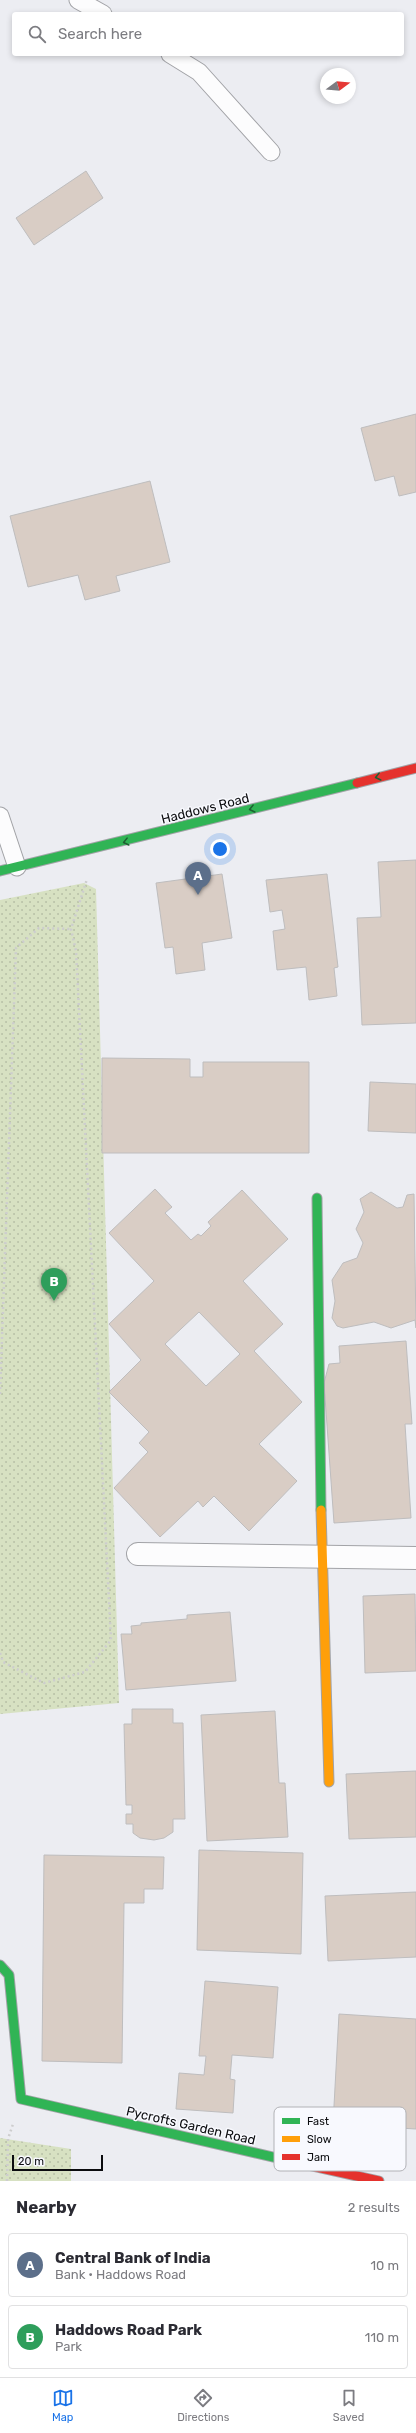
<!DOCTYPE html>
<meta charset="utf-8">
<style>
body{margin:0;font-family:Rubik,sans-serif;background:#f7f7f7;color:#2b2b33}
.compass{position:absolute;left:320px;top:68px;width:36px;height:36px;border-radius:50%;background:#fff;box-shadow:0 2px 6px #0003;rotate:74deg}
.scale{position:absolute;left:12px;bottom:10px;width:91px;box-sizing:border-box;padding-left:4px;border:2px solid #0b0c0f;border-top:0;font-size:11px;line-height:14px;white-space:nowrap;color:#0b0c0f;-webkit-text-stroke:3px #f8f9fe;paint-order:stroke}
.you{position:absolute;left:220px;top:849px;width:14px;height:14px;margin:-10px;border:3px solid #fff;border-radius:50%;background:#1a73e8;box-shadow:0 0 0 6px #1a73e833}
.badge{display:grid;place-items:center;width:26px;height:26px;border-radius:50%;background:#1a73e8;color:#fff;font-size:13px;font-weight:700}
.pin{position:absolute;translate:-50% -33px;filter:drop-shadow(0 1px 2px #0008)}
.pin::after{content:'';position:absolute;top:21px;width:14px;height:12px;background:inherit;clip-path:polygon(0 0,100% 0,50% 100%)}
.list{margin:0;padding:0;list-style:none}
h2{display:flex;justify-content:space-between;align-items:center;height:52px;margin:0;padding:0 16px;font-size:17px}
h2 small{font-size:13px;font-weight:400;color:#7c7c81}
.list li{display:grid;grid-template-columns:26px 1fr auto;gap:12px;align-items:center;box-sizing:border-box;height:64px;margin:0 8px 8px;padding:0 8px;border:1px solid #e1e1e2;border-radius:4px}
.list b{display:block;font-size:15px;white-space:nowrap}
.list p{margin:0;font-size:13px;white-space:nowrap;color:#7c7c81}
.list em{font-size:13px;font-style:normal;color:#7c7c81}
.icon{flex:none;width:22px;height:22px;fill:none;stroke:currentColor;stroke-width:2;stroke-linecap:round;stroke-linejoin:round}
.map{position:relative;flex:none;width:416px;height:2181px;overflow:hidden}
.search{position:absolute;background:#fff;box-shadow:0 2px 6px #0003;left:12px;right:12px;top:12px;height:44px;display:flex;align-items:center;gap:10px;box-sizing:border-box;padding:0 14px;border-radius:4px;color:#7c7c81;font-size:15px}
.sheet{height:196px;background:#fff}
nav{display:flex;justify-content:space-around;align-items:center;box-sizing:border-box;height:56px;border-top:1px solid #e1e1e2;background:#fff;font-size:11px;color:#7c7c81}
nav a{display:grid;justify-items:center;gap:2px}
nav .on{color:#1a73e8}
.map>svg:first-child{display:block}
.park{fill:url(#park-dots)}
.building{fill:#d9cdc5;stroke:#bebdbe;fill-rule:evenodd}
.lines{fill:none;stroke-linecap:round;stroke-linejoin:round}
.lane-casing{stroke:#a2a3a7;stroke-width:19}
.street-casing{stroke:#a2a3a7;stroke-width:24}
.fast-casing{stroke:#a2a3a7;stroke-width:11}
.slow-casing{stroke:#a2a3a7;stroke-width:11}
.jam-casing{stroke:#a2a3a7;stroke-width:11}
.path{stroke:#cdcdce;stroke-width:2.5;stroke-dasharray:2 3;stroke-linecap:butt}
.lane{stroke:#fcfcfd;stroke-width:17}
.street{stroke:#fcfcfd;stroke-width:22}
.fast{stroke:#30b455;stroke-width:9}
.slow{stroke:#ff9f0a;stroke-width:9}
.jam{stroke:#e5322d;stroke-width:9}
.oneway{stroke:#1e6032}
.labels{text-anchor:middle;stroke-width:3;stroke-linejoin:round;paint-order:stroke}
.street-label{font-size:13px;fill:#0b0c0f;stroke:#f8f9fe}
.key{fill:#f8f9fe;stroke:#b1b2b6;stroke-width:1}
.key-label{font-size:11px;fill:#0b0c0f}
</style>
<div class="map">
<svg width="416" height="2181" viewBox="0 0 416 2181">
<defs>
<pattern id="park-dots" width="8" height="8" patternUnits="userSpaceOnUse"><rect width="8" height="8" fill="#d7e1c2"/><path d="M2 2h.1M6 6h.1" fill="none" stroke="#b7c0a6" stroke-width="1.8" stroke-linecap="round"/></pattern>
</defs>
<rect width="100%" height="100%" fill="#ecedf2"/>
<!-- park -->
<path class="park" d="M84 883 96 889 119 1703 0 1714V900Z
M0 2138 71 2149V2181H0Z"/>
<!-- building -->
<path class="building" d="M86 171 103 198 34 245 16 218Z
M416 414V492L399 496 394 476 375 481 361 428Z
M150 481 170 562 116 576 120 591 85 600 78 575 28 587 10 516Z
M416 860V1023L362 1025 357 918 381 917 378 862Z
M222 874 232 938 202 943 205 970 176 974 173 947 165 948 156 883Z
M327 874 338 967 334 968 337 996 309 1000 306 967 277 970 273 931 285 929 282 910 270 912 266 880Z
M102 1058 190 1059V1077H203V1062H309V1153H102Z
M370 1082 416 1084V1133L368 1131Z
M155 1189 172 1207 165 1213 191 1240 198 1234 201 1236 211 1226 208 1222 242 1190 288 1239 243 1281 283 1324 254 1351 302 1402 259 1444 297 1481 249 1531 214 1496 203 1507 198 1501 160 1537 114 1488 148 1452 139 1443 149 1432 109 1392 141 1360 109 1324 154 1281 109 1233ZM199 1312 240 1354 206 1386 165 1344Z
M371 1192 397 1208 403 1207 407 1195 414 1194 416 1328 415 1320 391 1328 374 1322 343 1328 337 1326 332 1318 335 1301 332 1280 343 1263 357 1258 363 1243 356 1229 364 1212 360 1199Z
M406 1341 412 1424H405L411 1518 334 1523 324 1383 329 1364 340 1363 339 1346Z
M415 1594 416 1671 365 1673 363 1596Z
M230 1612 236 1681 126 1690 121 1634H132L131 1626 141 1625V1623L187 1619V1615Z
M132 1709H173V1723H183L185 1819H173V1832L164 1838 154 1840 140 1838 133 1833V1824H126V1814H132V1805H126L124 1724H132Z
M275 1711 279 1783H285L288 1837 207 1841 201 1715Z
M416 1771V1837L349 1839 346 1774Z
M199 1850 303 1853 301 1954 197 1950Z
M44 1855 164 1857 163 1889H144V1903H124L122 2063 42 2061Z
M416 1892V1957L328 1961 325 1896Z
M205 1981 278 1987 273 2058 232 2055 230 2079 235 2080 233 2113 176 2109 179 2073 204 2075 206 2056H199Z
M339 2014 416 2019V2129L333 2124Z"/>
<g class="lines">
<defs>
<path id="lane" d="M78 0 103 14
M170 54 199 72 271 152
M0 816 17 867"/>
<path id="street" d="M138 1554 416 1558"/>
<path id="fast" d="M0 871 357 783
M317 1198 321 1510
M0 1965 9 1975 21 2099 303 2164"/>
<path id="slow" d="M321 1510 329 1782"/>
<path id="jam" d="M357 783 416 768
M303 2164 379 2181"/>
</defs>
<!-- lane casing -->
<use href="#lane" class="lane-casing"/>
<!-- street casing -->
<use href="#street" class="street-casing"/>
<!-- fast casing -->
<use href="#fast" class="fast-casing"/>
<!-- slow casing -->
<use href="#slow" class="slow-casing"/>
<!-- jam casing -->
<use href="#jam" class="jam-casing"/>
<!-- path -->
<path class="path" d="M0 1394 16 948 39 928 71 929
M0 1653 3 1662 44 1683 85 1672 111 1640 76 951 71 929 87 879
M7 2181 8 2139 13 2124"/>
<!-- lane -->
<use href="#lane" class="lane"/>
<!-- street -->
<use href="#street" class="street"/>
<!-- fast -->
<use href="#fast" class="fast"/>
<!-- slow -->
<use href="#slow" class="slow"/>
<!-- jam -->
<use href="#jam" class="jam"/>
</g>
<!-- one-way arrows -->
<defs><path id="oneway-chevron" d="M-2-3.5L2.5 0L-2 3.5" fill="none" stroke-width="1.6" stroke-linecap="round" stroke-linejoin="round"/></defs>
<g class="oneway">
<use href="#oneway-chevron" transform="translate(378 777) rotate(166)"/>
<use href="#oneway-chevron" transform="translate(252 809) rotate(166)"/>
<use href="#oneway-chevron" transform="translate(126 842) rotate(166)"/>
</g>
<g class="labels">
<!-- street labels -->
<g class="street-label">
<text transform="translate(205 808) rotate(-14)" y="5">Haddows Road</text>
<text transform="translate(191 2125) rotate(13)" y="5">Pycrofts Garden Road</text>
</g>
</g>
<!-- legend -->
<rect x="274" y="2107" width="132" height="64" rx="6" class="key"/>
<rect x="282" y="2118" width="18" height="6" fill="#30b455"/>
<rect x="282" y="2136" width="18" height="6" fill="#ff9f0a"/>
<rect x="282" y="2154" width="18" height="6" fill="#e5322d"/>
<g class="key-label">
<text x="307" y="2125">Fast</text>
<text x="307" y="2143">Slow</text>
<text x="307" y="2161">Jam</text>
</g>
</svg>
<svg class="compass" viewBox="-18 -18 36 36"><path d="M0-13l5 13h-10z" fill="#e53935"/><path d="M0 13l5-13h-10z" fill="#7c7c81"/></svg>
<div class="scale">20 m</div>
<div class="you"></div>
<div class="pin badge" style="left:198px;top:895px;background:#5c6f8a">A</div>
<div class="pin badge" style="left:54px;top:1301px;background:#2e9e5b">B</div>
<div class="search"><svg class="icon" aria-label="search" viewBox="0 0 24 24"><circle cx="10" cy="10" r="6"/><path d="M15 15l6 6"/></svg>Search here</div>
</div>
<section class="sheet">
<h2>Nearby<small>2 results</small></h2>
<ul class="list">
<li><span class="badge" style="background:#5c6f8a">A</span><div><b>Central Bank of India</b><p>Bank · Haddows Road</p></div><em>10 m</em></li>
<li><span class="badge" style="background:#2e9e5b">B</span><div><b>Haddows Road Park</b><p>Park</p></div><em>110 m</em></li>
</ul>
</section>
<nav>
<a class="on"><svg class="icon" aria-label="map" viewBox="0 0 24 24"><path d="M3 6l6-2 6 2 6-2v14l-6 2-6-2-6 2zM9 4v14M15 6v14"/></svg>Map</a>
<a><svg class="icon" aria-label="directions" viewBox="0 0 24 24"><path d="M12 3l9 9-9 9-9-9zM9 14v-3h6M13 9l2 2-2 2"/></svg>Directions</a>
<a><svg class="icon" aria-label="saved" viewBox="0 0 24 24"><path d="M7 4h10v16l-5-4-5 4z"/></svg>Saved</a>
</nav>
